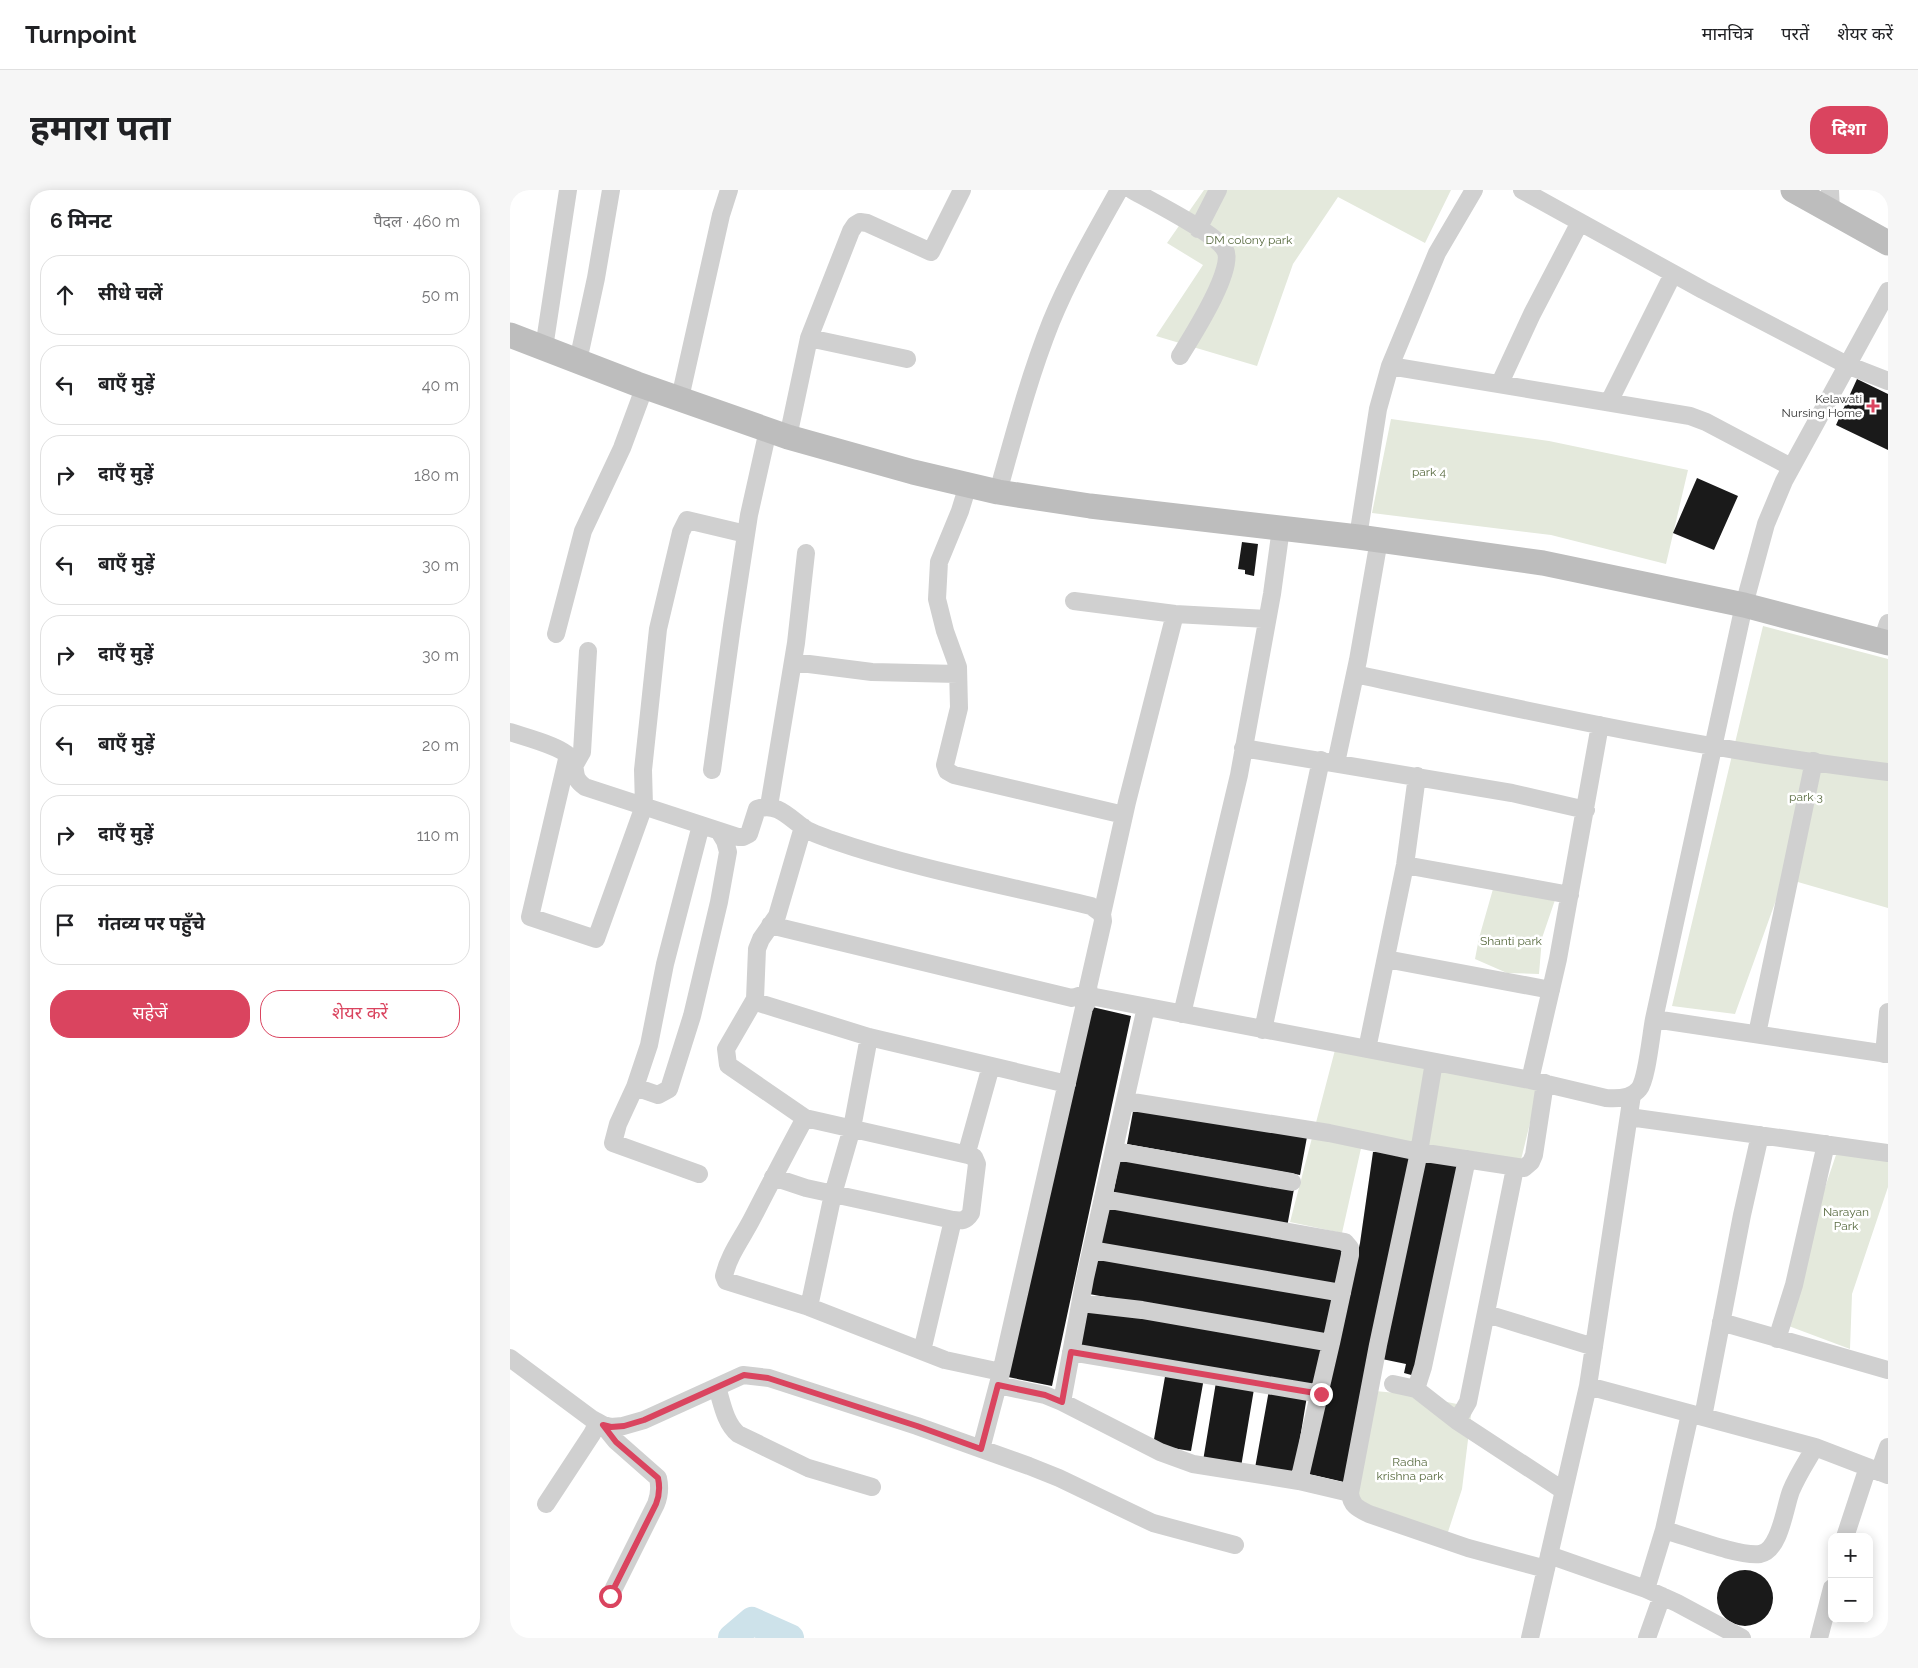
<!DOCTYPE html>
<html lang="hi">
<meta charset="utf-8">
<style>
body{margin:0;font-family:Raleway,"Noto Sans Devanagari",sans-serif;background:#f6f6f6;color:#202124}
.controls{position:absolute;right:15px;bottom:15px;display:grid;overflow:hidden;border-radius:10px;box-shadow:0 2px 12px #0003}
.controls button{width:45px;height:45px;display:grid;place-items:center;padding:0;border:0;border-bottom:1px solid #e0e0e0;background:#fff;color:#202124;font:25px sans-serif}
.stop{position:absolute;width:15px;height:15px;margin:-11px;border:4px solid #da445f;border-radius:50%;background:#fff}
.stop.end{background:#da445f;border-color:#fff;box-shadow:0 1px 5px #0008}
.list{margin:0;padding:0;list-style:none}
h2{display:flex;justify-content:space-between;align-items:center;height:65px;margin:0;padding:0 20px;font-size:21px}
h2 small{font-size:16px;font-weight:400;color:#757577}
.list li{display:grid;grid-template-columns:32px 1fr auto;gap:15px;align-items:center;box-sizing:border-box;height:80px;margin:0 10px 10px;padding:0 10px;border:1px solid #e0e0e0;border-radius:20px}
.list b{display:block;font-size:19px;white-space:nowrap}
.list em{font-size:16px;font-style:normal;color:#757577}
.actions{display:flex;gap:10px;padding:15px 20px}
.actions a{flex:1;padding:11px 0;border:1px solid #da445f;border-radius:20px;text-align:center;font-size:18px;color:#da445f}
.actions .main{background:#da445f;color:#fff}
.icon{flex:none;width:28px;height:28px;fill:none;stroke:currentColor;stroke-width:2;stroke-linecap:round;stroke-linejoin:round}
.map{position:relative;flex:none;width:1378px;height:1448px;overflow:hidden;border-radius:20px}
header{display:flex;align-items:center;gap:30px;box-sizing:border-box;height:70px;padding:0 25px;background:#fff;border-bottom:1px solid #e0e0e0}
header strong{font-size:24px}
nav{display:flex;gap:28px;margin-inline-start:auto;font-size:18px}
.intro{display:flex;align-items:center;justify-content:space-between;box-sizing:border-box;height:120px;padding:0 30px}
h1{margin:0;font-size:35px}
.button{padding:12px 22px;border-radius:20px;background:#da445f;color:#fff;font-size:18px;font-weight:700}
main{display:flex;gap:30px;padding:0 30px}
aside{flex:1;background:#fff;border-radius:20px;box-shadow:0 2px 12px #0003}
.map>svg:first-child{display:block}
.green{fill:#e4e9dc}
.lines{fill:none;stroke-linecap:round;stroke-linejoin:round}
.river{stroke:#cde2ea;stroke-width:28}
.building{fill:#1a1a1a}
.street{stroke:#d0d0d0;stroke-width:18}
.secondary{stroke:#bdbdbd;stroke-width:25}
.route{stroke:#da445f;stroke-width:6}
.poi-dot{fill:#da445f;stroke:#fff;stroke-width:2}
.labels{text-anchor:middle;stroke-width:5;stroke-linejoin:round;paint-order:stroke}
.park-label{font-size:12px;fill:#5a6c42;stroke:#fff}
.poi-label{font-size:12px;fill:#333;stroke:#fff;text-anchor:end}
</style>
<header>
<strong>Turnpoint</strong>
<nav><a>मानचित्र</a><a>परतें</a><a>शेयर करें</a></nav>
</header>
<div class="intro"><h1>हमारा पता</h1><a class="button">दिशा</a></div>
<main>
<aside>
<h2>6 मिनट<small>पैदल · 460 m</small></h2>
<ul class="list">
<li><svg class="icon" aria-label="ahead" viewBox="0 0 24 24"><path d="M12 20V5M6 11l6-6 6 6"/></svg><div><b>सीधे चलें</b></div><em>50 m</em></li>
<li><svg class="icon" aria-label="left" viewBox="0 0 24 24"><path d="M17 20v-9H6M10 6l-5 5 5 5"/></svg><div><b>बाएँ मुड़ें</b></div><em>40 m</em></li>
<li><svg class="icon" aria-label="right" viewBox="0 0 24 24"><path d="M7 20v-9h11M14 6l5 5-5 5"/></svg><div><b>दाएँ मुड़ें</b></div><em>180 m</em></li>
<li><svg class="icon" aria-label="left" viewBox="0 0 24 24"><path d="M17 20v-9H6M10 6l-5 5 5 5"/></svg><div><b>बाएँ मुड़ें</b></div><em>30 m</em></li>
<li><svg class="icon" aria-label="right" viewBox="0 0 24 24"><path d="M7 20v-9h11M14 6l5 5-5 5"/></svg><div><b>दाएँ मुड़ें</b></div><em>30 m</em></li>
<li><svg class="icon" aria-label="left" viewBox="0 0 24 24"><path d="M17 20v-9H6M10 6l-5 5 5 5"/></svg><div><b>बाएँ मुड़ें</b></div><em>20 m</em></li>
<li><svg class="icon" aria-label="right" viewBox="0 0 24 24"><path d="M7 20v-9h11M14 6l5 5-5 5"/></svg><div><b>दाएँ मुड़ें</b></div><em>110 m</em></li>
<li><svg class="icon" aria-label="arrive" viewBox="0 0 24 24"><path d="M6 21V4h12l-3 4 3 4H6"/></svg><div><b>गंतव्य पर पहुँचे</b></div></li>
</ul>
<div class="actions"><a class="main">सहेजें</a><a>शेयर करें</a></div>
</aside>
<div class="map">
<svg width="1378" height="1448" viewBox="0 0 1378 1448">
<rect width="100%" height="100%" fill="#fff"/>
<!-- green -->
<path class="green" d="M694 0H941L915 53 828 7 783 74 747 176 646 146 693 75 657 53Z
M881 229 1039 251 1178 280 1156 374 1041 345 862 323Z
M1253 436 1378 469V718L1274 688 1225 824 1162 816Z
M983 699 1045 710 1032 748 1029 784 997 783 965 769 969 748Z
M825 860 1028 900 1010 974 854 945 832 1043 780 1032Z
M1329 956 1378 966V997L1342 1104 1340 1159 1276 1135 1302 1036Z
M865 1201 897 1204 962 1217 952 1299 938 1342 898 1339 840 1303Z"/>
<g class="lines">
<!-- river -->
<path class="river" d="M222 1448 242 1431 280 1448"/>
</g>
<!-- building -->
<path class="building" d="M1347 189 1378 204V260L1326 235Z
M1187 288 1228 306 1204 360 1163 343Z
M732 352 748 354 744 386 735 384V380L728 379Z
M578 816 621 826 542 1196 498 1187Z
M624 916 797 947 790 985 617 954Z
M863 962H909L834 1292 799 1284 850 1053Z
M914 967 950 974 905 1186 894 1183 896 1174 872 1169Z
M610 968 784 999 777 1037 603 1005Z
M597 1015 836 1057 829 1097 590 1056Z
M586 1063 826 1105 818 1146 579 1104Z
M576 1118 815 1159 808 1200 568 1158Z
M656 1181 694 1188 681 1261 643 1255Z
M706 1192 744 1199 731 1277 693 1271Z
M759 1200 797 1206 784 1285 745 1278Z
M1207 1408a28 28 0 1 1 56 0a28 28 0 1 1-56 0Z"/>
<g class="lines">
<!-- street -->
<path class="street" d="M622 0C641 11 706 43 715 60 726 78 681 148 670 166
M1012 0 1193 100 1337 175 1378 191
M1320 0 1321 21
M688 39 708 0
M299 148 397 169
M34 158 58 0
M68 171 86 88 101 0
M880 176 1180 226 1196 232 1281 277
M990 193 1022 124 1070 32
M170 208 211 25 219 0
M1099 212 1163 84
M278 247 299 148 341 41 345 35 350 32 357 33 421 62 452 0
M458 295 450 321 429 372 427 409 435 441 448 477 449 518 435 575 437 581 444 585 614 625
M488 302C504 245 519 187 541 132 560 86 585 43 609 0
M848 347 868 219 880 176 927 63 964 0
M564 411 665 424 757 429
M665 424 617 612 592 724 593 731 578 797 580 806 1020 890 1096 908C1107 909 1121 909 1129 899 1137 889 1141 844 1144 829L1234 415 1256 334 1274 291 1378 101
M46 444 73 341 112 258 135 196
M1372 451 1378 433
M283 472 362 482 448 484
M845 484C1022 522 1199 561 1378 582
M0 542C14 547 56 557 62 570 68 582 61 587 75 597L228 647H233L239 644 247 619C268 611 281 630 297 640 305 644 314 647 322 650 406 679 494 695 581 716L592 724
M733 558 1002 603 1076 620
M58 565 20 727 86 749 134 616 133 580 148 439 171 342 177 330 236 344
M826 573 848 470 869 350
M63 578 72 562 78 461
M202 580 222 436 239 325 258 240
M260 617 259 616 286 453 296 363
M293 637 267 726 251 749 247 759 245 809 249 813 359 847 557 894
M895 675 1060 705
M260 735 562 808 578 803
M876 769 1041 800
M245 809 216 859 218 875 295 928C277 961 260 994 243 1027 233 1047 219 1064 214 1086L216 1091 299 1117 435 1170 491 1182
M672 824 729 585 762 404 771 338
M1144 829 1378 864
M753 840 811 570
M1247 844 1304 571
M857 859 895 675 907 586
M1374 864 1378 822
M1020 890 1048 769 1090 535
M125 897 148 905 159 899 182 826 209 712 218 662 215 651 209 641
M616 911 819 943 909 962 1014 978 1021 972 1024 965 1035 893
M1119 927 1378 963
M605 961 782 992
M458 965 457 962 481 876
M189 984 103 953 108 934 125 897 139 855 155 774 191 635
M263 987 296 998 443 1030C452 1031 456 1031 461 1023L467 974 464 967 458 965 295 928
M582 1060 832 1103
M571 1113 632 1120 821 1153 840 1065V1058L835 1052 594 1009
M299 1117 323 1004 342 938 359 847
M977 1124 1084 1157
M1211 1132 1378 1180
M1267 1149 1284 1095 1316 954
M412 1161 443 1030
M561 1162 811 1204
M0 1168 82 1229 93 1235 101 1237 113 1236 134 1230 233 1185 259 1188 407 1236 519 1276 549 1288 643 1333 725 1355
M883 1194 906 1199 947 1231 1054 1301
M488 1195 535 1205 552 1212 650 1262 683 1274 789 1291 840 1303C841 1316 849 1319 859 1324L958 1358 1036 1379
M1078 1196 1305 1257 1378 1285
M207 1197C212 1213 215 1233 228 1244L298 1278 362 1297
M906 1199 913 1177 957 969
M552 1212 575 1088 636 817
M1193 1227 1232 1025 1250 945
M947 1231 958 1212 1005 978
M93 1235 106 1251 148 1288C150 1297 150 1304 146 1314L100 1406
M471 1259 490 1187 574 818 580 806
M1369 1282 1378 1257
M789 1291 821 1153
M840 1303 868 1155 909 962 924 872
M36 1314 82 1244 88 1232
M1154 1340C1176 1346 1230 1367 1250 1364 1270 1361 1275 1316 1281 1301 1287 1286 1297 1271 1305 1257
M1335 1347 1358 1277
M1039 1365 1136 1399 1167 1413 1232 1448
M1136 1399 1154 1340 1180 1224
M1020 1448 1078 1196 1122 905
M1137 1448 1152 1406
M1309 1448 1322 1398"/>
<!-- secondary -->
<path class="secondary" d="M1283 0 1378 53
M0 145 127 194 278 247 403 282 488 302 580 316 848 347 1033 373 1234 415 1378 453"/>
</g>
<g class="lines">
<!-- route -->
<path class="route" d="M100 1406 146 1314C150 1304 150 1297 148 1288L106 1252 93 1235 101 1237 114 1236 134 1230 234 1185 258 1188 407 1236 471 1259 488 1195 535 1205 552 1212 561 1162 811 1204"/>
</g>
<!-- markers -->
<path class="poi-dot" d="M1360.5 208.5h5v5h5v5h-5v5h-5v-5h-5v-5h5z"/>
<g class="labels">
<!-- park labels -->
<g class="park-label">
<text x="739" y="54">DM colony park</text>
<text x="919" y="286">park 4</text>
<text x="1296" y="611">park 3</text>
<text x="1001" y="755">Shanti park</text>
<text x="1336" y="1026">Narayan<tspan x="1336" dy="14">Park</tspan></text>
<text x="900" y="1276">Radha<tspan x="900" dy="14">krishna park</tspan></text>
</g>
<!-- poi labels -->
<g class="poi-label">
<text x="1352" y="213">Kelawati<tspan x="1352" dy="14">Nursing Home</tspan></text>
</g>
</g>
</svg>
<div class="controls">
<button>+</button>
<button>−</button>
</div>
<div class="stop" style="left:100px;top:1406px"></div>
<div class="stop end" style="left:811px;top:1204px"></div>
</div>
</main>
